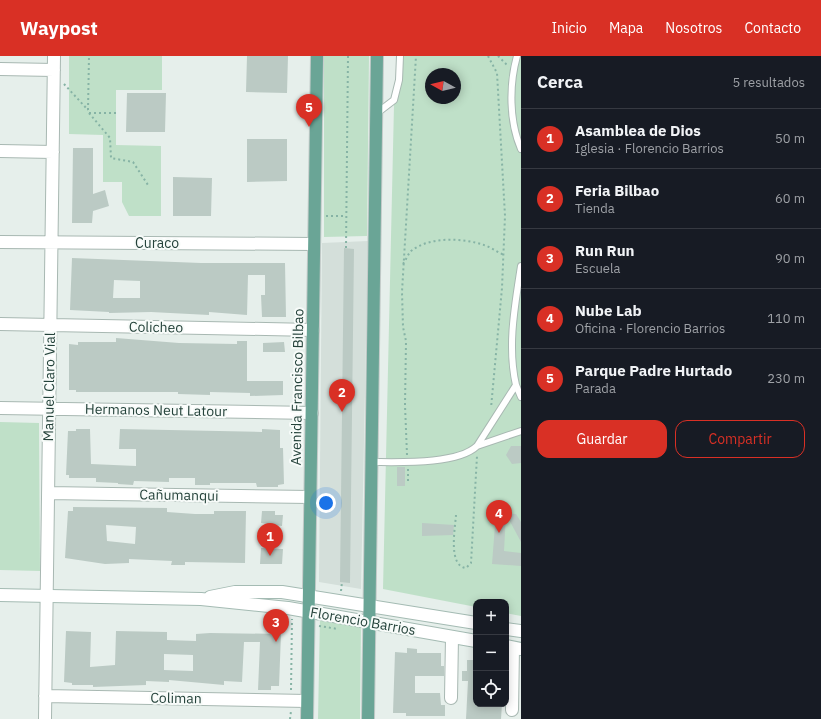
<!DOCTYPE html>
<html lang="es">
<meta charset="utf-8">
<style>
body{margin:0;font-family:"IBM Plex Sans",sans-serif;background:#242831;color:#f1f3f6}
.controls{position:absolute;right:12px;bottom:12px;display:grid;overflow:hidden;border-radius:8px;box-shadow:0 2px 10px #0003}
.controls button{width:36px;height:36px;display:grid;place-items:center;padding:0;border:0;border-bottom:1px solid #363941;background:#171b24;color:#f1f3f6;font:20px sans-serif}
.compass{position:absolute;left:425px;top:12px;width:36px;height:36px;border-radius:50%;background:#171b24;box-shadow:0 2px 10px #0003;rotate:278deg}
.you{position:absolute;left:326px;top:447px;width:14px;height:14px;margin:-10px;border:3px solid #fff;border-radius:50%;background:#1a73e8;box-shadow:0 0 0 6px #1a73e833}
.badge{display:grid;place-items:center;width:26px;height:26px;border-radius:50%;background:#d93025;color:#fff;font-size:13px;font-weight:700}
.pin{position:absolute;translate:-50% -33px;filter:drop-shadow(0 1px 2px #0008)}
.pin::after{content:'';position:absolute;top:21px;width:14px;height:12px;background:inherit;clip-path:polygon(0 0,100% 0,50% 100%)}
.list{margin:0;padding:0;list-style:none}
h2{display:flex;justify-content:space-between;align-items:center;height:52px;margin:0;padding:0 16px;font-size:17px}
h2 small{font-size:13px;font-weight:400;color:#9ea1a6}
.list li{display:grid;grid-template-columns:26px 1fr auto;gap:12px;align-items:center;box-sizing:border-box;height:60px;padding:0 16px;border-top:1px solid #363941}
.list b{display:block;font-size:15px;white-space:nowrap}
.list p{margin:0;font-size:13px;white-space:nowrap;color:#9ea1a6}
.list em{font-size:13px;font-style:normal;color:#9ea1a6}
.actions{display:flex;gap:8px;padding:12px 16px}
.actions a{flex:1;padding:9px 0;border:1px solid #d93025;border-radius:12px;text-align:center;font-size:14px;color:#d93025}
.actions .main{background:#d93025;color:#fff}
.icon{flex:none;width:22px;height:22px;fill:none;stroke:currentColor;stroke-width:2;stroke-linecap:round;stroke-linejoin:round}
.map{position:relative;flex:none;width:521px;height:663px;overflow:hidden}
header{display:flex;align-items:center;gap:24px;box-sizing:border-box;height:56px;padding:0 20px;background:#d93025;color:#fff}
header strong{font-size:19px}
nav{display:flex;gap:22px;margin-inline-start:auto;font-size:14px}
main{display:flex}
aside{flex:1;background:#171b24}
.map>svg:first-child{display:block}
.built{fill:#d4dfda}
.green{fill:#bfe0c8;fill-rule:evenodd}
.building{fill:#bbcac4;fill-rule:evenodd}
.lines{fill:none;stroke-linecap:round;stroke-linejoin:round}
.service-casing{stroke:#a8b8b2;stroke-width:8}
.minor-casing{stroke:#a8b8b2;stroke-width:14}
.secondary-casing{stroke:#a4bbb3;stroke-width:14}
.primary-casing{stroke:#c2cac8;stroke-width:14}
.path{stroke:#86b3a5;stroke-width:2;stroke-dasharray:2 3;stroke-linecap:butt}
.service{stroke:#fff;stroke-width:6}
.minor{stroke:#fff;stroke-width:12}
.secondary{stroke:#fff;stroke-width:12}
.primary{stroke:#6aa596;stroke-width:12}
.labels{text-anchor:middle;stroke-width:4;stroke-linejoin:round;paint-order:stroke}
.street-label{font-size:14px;fill:#24423a;stroke:#f7fbf9}
</style>
<header>
<strong>Waypost</strong>
<nav><a>Inicio</a><a>Mapa</a><a>Nosotros</a><a>Contacto</a></nav>
</header>
<main>
<div class="map">
<svg width="521" height="663" viewBox="0 0 521 663">
<rect width="100%" height="100%" fill="#e6efeb"/>
<!-- built -->
<path class="built" d="M368 185 361 533 319 526 322 187Z"/>
<!-- green -->
<path class="green" d="M69 0H162V34H116V89L161 90V160H129L122 146V126H103V79L69 78Z
M324 0H369L367 180 324 181Z
M404 0H521V560L506 557V546H476V551L383 533 394 49 398 40ZM431 18H455V42H431Z
M0 366 39 367 40 515 0 514Z
M320 561 361 568 360 663H318Z"/>
<!-- building -->
<path class="building" d="M247 0H288L287 37 246 36Z
M127 37H166L165 76H126Z
M247 83H287V125L247 126Z
M73 92H93V138L105 134 109 150 93 155 92 167H72Z
M173 121 212 122 211 160H173Z
M344 192 354 193 350 527 340 526Z
M72 202 201 207H285L286 261H262L261 239H265V219H248L247 259 209 256V259L151 256 109 257V256L70 254ZM114 224 140 225V242H113Z
M116 282 179 287 237 288V285H247V325H283V339L250 340V337L210 336V339L178 338V336H76V334H69V288L78 289V286H116Z
M284 286 285 296H263V287Z
M76 373H90L91 408 136 410V393H119L120 373 262 376V373L280 374V392H283L284 428 278 429V431H257L256 427H210V429H195V422H169V426L134 425 133 429 118 428V427L96 426V422H69V419H66L68 375H76Z
M511 390H521V407L512 408 506 399Z
M397 411H405V430H397Z
M73 451 167 452V456L195 458H214V455H246L245 507 185 506V509H171L172 505 129 503V507L105 508 65 502 68 455H73ZM106 469 136 471 135 488 107 485Z
M262 455H275V459H283L282 470 261 467Z
M496 456 516 458 521 466V486L506 458 504 495 521 497V510L492 508Z
M422 467 454 469 453 479 422 480Z
M261 492 283 493 282 508H260Z
M66 575 91 576 90 611 115 609 116 575 167 576V584L196 585V578L210 577 281 578 279 630H271V634H258L260 586H244L242 626 224 625V629L169 624V626L146 625V629L93 631V629H72V627L64 626ZM164 598 193 599V615L164 614Z
M407 592 417 593V597H441V610H444V620H415V637H440L441 649H445V660H406V657H393L395 596 407 597Z
M467 604H476V648H502L501 663H466L468 625H462V615H467Z"/>
<g class="lines">
<defs>
<path id="service" d="M517 0C509 29 509 65 521 93
M377 57 394 44 399 24 400 0
M521 210C515 249 507 290 516 329L477 390 521 375
M516 329 521 341
M371 406C397 406 457 409 477 390"/>
<path id="minor" d="M0 13 54 14
M0 95 53 96
M0 186 314 188
M0 268 313 274
M0 352 312 357
M48 437 310 441
M45 640 307 645
M451 642 452 581
M512 654 513 592
M45 663 54 0"/>
<path id="secondary" d="M0 539 201 543 288 552 476 585
M210 541 235 536H282L476 567
M506 573 521 575
M506 590 521 593"/>
<path id="primary" d="M307 663 317 0
M368 663 377 0"/>
</defs>
<!-- service casing -->
<use href="#service" class="service-casing"/>
<!-- minor casing -->
<use href="#minor" class="minor-casing"/>
<!-- secondary casing -->
<use href="#secondary" class="secondary-casing"/>
<!-- primary casing -->
<use href="#primary" class="primary-casing"/>
<!-- path -->
<path class="path" d="M488 0 497 17 505 160 502 232 491 352
M498 0 507 9
M64 28 88 54
M88 54 89 0
M89 57 110 82 111 102 133 106 148 129
M89 57H116
M326 160H346
M346 192 348 0
M403 208C406 204 408 198 411 195 430 180 463 182 484 189 491 191 497 196 504 199
M407 399 405 349 406 285 403 271 402 236 416 0
M408 413V428
M456 459C455 473 448 510 466 512L471 507 477 400
M341 535 342 526
M319 570 338 573
M291 634 292 563
M290 663 291 655"/>
<!-- service -->
<use href="#service" class="service"/>
<!-- minor -->
<use href="#minor" class="minor"/>
<!-- secondary -->
<use href="#secondary" class="secondary"/>
<!-- primary -->
<use href="#primary" class="primary"/>
</g>
<g class="labels">
<!-- street labels -->
<g class="street-label">
<text x="157" y="192">Curaco</text>
<text transform="translate(156 271) rotate(1)" y="5">Colicheo</text>
<text transform="translate(49 331) rotate(-89)" y="5">Manuel Claro Vial</text>
<text transform="translate(297 331) rotate(-89)" y="5">Avenida Francisco Bilbao</text>
<text transform="translate(156 354) rotate(1)" y="5">Hermanos Neut Latour</text>
<text transform="translate(179 439) rotate(1)" y="5">Cañumanqui</text>
<text transform="translate(363 565) rotate(10)" y="5">Florencio Barrios</text>
<text transform="translate(176 642) rotate(1)" y="5">Coliman</text>
</g>
</g>
</svg>
<div class="controls">
<button>+</button>
<button>−</button>
<button><svg class="icon" aria-label="locate" viewBox="0 0 24 24"><circle cx="12" cy="12" r="6"/><path d="M12 2v4M12 18v4M2 12h4M18 12h4"/></svg></button>
</div>
<svg class="compass" viewBox="-18 -18 36 36"><path d="M0-13l5 13h-10z" fill="#e53935"/><path d="M0 13l5-13h-10z" fill="#9ea1a6"/></svg>
<div class="you"></div>
<div class="pin badge" style="left:270px;top:500px">1</div>
<div class="pin badge" style="left:342px;top:356px">2</div>
<div class="pin badge" style="left:276px;top:586px">3</div>
<div class="pin badge" style="left:499px;top:477px">4</div>
<div class="pin badge" style="left:309px;top:71px">5</div>
</div>
<aside>
<h2>Cerca<small>5 resultados</small></h2>
<ul class="list">
<li><span class="badge">1</span><div><b>Asamblea de Dios</b><p>Iglesia · Florencio Barrios</p></div><em>50 m</em></li>
<li><span class="badge">2</span><div><b>Feria Bilbao</b><p>Tienda</p></div><em>60 m</em></li>
<li><span class="badge">3</span><div><b>Run Run</b><p>Escuela</p></div><em>90 m</em></li>
<li><span class="badge">4</span><div><b>Nube Lab</b><p>Oficina · Florencio Barrios</p></div><em>110 m</em></li>
<li><span class="badge">5</span><div><b>Parque Padre Hurtado</b><p>Parada</p></div><em>230 m</em></li>
</ul>
<div class="actions"><a class="main">Guardar</a><a>Compartir</a></div>
</aside>
</main>
